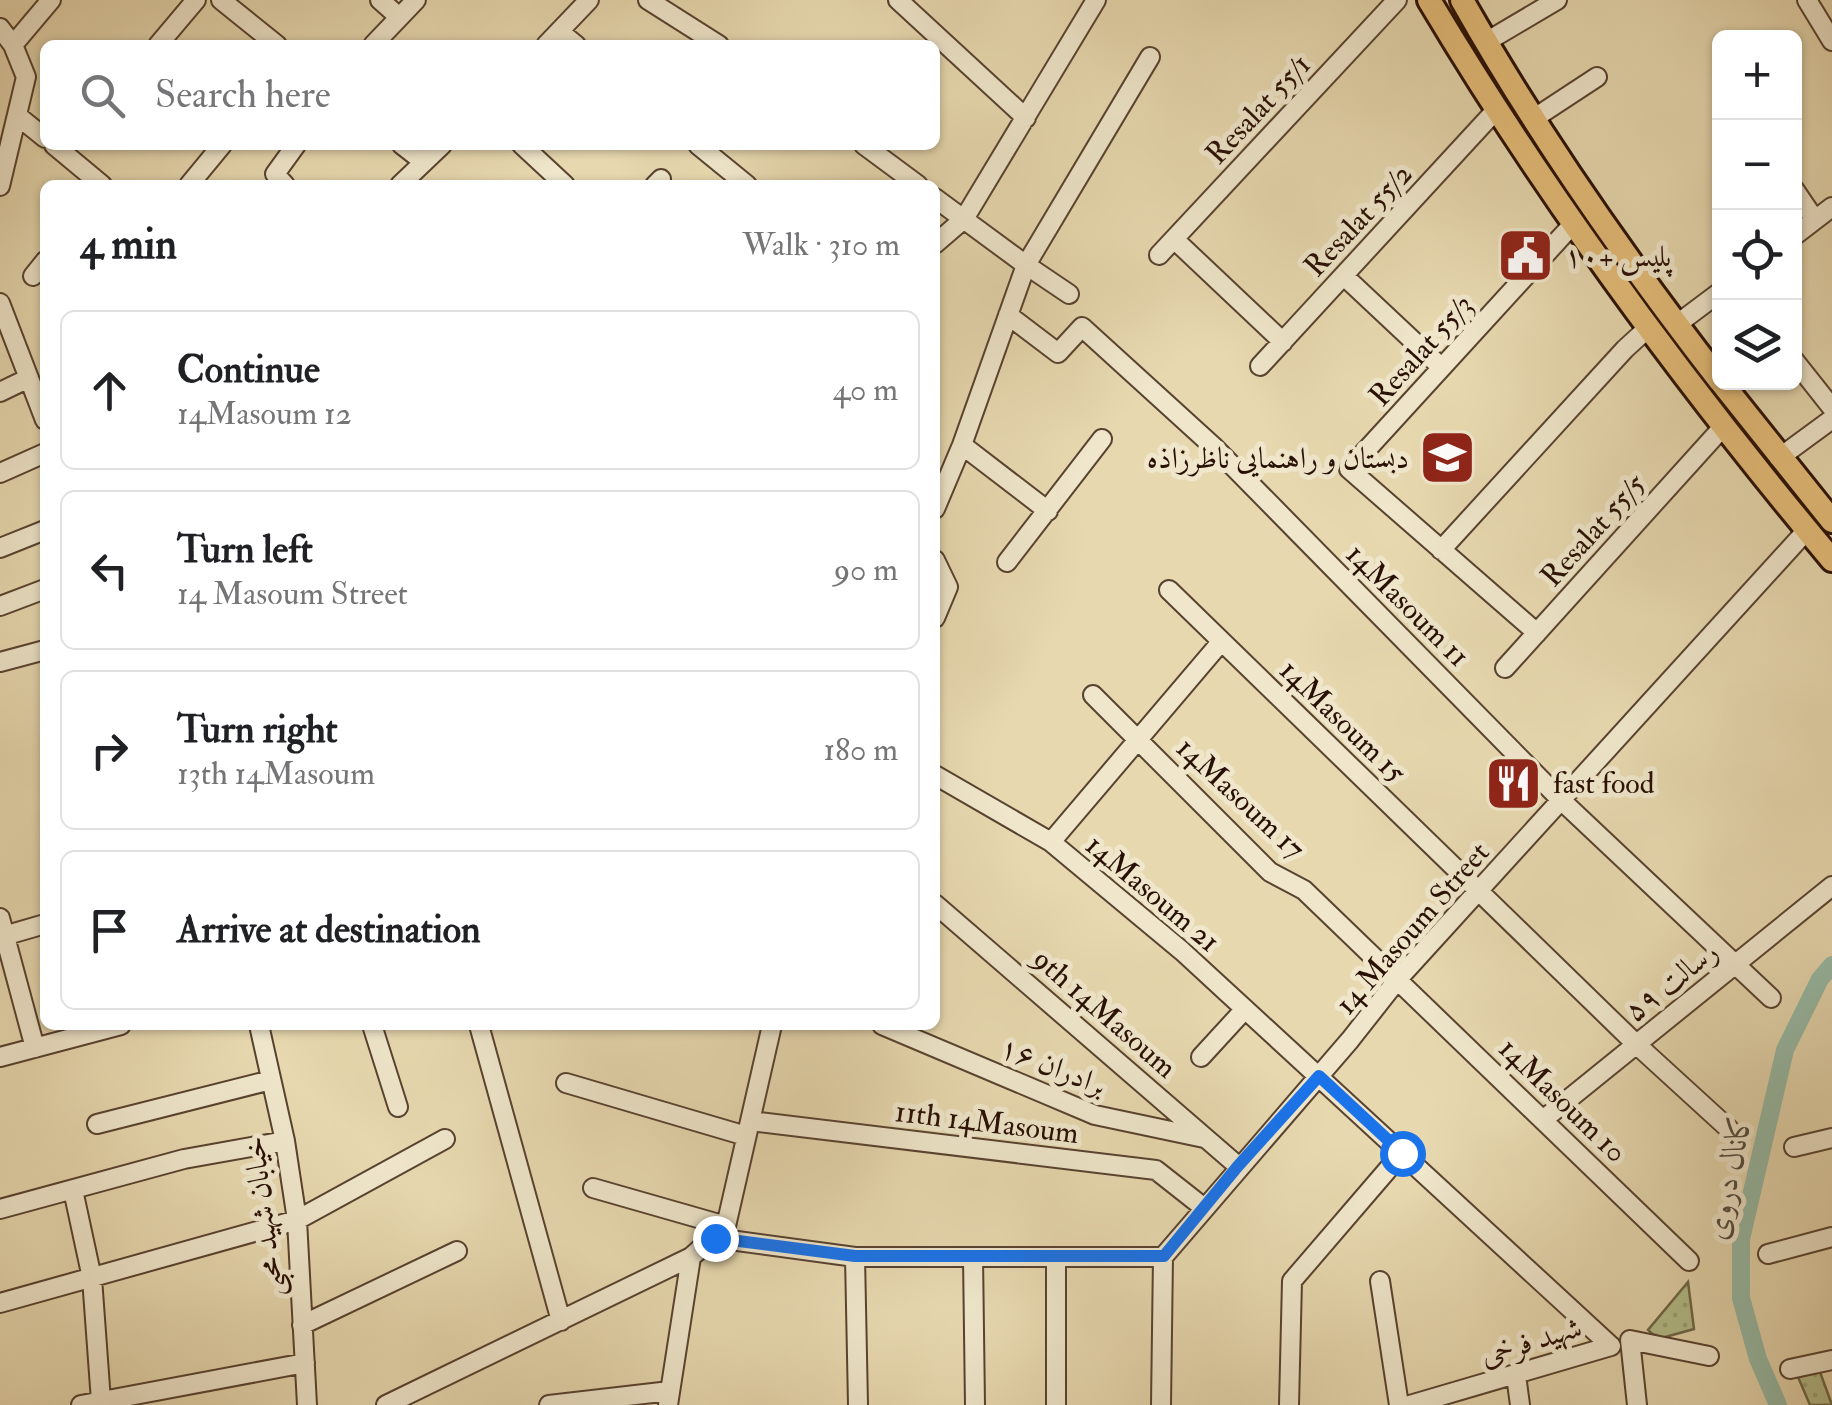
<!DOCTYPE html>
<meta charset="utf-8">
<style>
body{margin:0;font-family:"IM FELL Double Pica",Amiri,serif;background:#f2f2f2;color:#202124}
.controls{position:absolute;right:30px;top:30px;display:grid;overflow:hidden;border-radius:15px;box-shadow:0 2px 8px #0004}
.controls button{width:90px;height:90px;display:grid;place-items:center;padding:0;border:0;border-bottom:2px solid #e0e0e0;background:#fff;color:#202124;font:50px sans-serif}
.stop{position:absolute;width:30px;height:30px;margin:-22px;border:8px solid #1a73e8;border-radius:50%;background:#fff}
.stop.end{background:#1a73e8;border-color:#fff;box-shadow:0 2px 10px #0008}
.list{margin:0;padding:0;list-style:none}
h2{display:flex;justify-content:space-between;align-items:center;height:130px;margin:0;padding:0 40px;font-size:42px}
h2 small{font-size:32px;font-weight:400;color:#757577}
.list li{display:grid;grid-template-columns:65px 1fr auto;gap:30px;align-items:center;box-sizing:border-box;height:160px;margin:0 20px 20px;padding:0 20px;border:2px solid #e0e0e0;border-radius:15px}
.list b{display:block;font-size:38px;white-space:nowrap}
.list p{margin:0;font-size:32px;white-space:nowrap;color:#757577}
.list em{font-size:32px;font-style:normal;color:#757577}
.icon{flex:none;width:55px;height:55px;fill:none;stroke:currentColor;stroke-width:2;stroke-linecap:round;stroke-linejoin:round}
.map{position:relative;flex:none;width:1832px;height:1405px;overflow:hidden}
.search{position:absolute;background:#fff;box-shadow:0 2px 8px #0004;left:40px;top:40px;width:900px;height:110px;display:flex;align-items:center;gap:25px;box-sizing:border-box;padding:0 35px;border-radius:15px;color:#757577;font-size:38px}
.panel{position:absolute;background:#fff;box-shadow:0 2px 8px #0004;left:40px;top:180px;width:900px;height:850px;border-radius:15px}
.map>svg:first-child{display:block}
.grass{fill:url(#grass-dots);stroke:#6e6848;stroke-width:2.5}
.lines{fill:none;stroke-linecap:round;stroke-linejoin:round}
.canal{stroke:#97bba7;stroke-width:18}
.minor-casing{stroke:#584230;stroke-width:22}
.major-casing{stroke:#291005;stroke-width:28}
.minor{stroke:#efe6cb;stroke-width:18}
.major{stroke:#e4bc78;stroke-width:22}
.route{stroke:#1a73e8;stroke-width:12}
.labels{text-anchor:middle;stroke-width:10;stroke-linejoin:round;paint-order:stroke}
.street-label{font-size:30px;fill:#291005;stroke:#efe6cb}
.poi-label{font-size:30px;fill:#291005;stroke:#efe6cb;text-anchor:start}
.water-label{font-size:32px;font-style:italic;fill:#504c3e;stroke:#efe6cb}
</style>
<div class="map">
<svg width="1832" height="1405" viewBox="0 0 1832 1405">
<defs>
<pattern id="grass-dots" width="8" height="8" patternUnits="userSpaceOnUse" patternTransform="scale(2.5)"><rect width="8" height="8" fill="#b4bf8b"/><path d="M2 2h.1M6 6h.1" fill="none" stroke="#9ba376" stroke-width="1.8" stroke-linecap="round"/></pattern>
</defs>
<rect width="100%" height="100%" fill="#e7d8af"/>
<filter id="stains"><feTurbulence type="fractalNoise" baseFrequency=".002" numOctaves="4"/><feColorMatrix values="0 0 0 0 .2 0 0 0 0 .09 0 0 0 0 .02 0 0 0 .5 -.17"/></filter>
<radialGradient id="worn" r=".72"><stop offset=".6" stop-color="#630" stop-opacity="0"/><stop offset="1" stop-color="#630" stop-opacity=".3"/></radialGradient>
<!-- grass -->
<path class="grass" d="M1688 1282 1694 1329 1658 1339 1648 1330Z
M1820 1372 1832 1405H1810L1798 1377Z"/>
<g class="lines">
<!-- canal -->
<path class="canal" d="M1778 1405 1758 1359 1741 1298V1239L1785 1050 1820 979 1832 965"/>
<defs>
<path id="minor" d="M221 0 277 45
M380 0 398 16
M648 0 719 45
M898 0 1026 118
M1807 0 1832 41
M0 28 13 45 26 77 0 186
M560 32 576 45
M1486 42 1557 0
M13 45 51 0
M158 45 196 0
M373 45 416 0
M546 45 589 0
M19 117 45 138
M1533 119 1597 77
M54 145 102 185
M402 145 424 162
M522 145 565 185
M698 145 747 185
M864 145 918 185
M189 185 222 145
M285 185 275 174 296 145
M400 185 442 145
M655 185 661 179
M1794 189 1815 220
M935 198 1026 265 962 445 935 509
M1794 236 1832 207
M1175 240 1283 342
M935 244 964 219 1096 0
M1159 255 1397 0
M33 276 45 261
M1344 276 1441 367
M1069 294 1026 265 1150 57
M0 303 45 420
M1008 315 1058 353 1082 327 1215 448 1561 800 1771 998
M1676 325 1720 292
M1794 360 1832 408
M1260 366 1496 110
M0 392 29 378
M962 445 1048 511
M1779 458 1832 419
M0 473 45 453
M0 548 45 530
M1441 550 1625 349 1648 328
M935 560 948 587 935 618
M1007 562 1102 439
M1169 590 1636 1044 1729 1129
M0 606 45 589
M1537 633 1349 469 1574 223
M0 662 45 650
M1505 668 1722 428
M1093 695 1270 872 1304 890 1689 1261
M935 775 1051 842 1182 951 1611 1346
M1051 842 1221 642
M935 904 1238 1166
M0 918 35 1048
M0 937 45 924
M259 1025 285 1141 297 1220 307 1405
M372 1025 398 1107
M479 1025 561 1321
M882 1025 1095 1115 1204 1138
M0 1057 121 1025
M1201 1057 1245 1009
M566 1083 746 1136
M1544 1119 1832 886
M751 1121 1156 1170 1203 1207
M97 1124 271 1080
M1794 1147 1832 1138
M593 1188 726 1226
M73 1190 92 1278 101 1401 97 1405
M0 1209 184 1159 285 1141
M715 1238 855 1257H1163
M1768 1254 1832 1237
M855 1257 858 1405
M973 1257 975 1405
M1056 1257V1405
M1380 1281 1399 1405
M0 1303 297 1220 445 1139
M302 1325 457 1251
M1790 1369 1832 1360
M1516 1375 1520 1405
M81 1405 305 1363
M386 1405 691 1257 726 1226 772 1025
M549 1405 670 1391
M668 1405 691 1257
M1161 1405 1163 1257 1350 1040 1398 979 1807 530
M1289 1405 1292 1281 1402 1153
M1410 1405 1611 1346
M1637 1405 1630 1340 1709 1356"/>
<path id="major" d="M1429 0C1547 198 1684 383 1832 560
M1462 0C1537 133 1626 260 1720 381
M1721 382 1832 521"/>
</defs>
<!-- minor casing -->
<use href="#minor" class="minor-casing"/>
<!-- major casing -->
<use href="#major" class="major-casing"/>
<!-- minor -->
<use href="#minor" class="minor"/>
<!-- major -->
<use href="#major" class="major"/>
</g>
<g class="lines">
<!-- route -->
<path class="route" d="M715 1238 855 1256H1164L1238 1166 1319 1076 1402 1153"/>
</g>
<!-- icons -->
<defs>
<symbol id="civic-square" viewBox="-11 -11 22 22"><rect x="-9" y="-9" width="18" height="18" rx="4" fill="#8f2418" stroke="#efe6cb"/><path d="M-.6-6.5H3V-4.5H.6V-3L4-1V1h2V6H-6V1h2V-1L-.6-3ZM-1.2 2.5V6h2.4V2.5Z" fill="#fff"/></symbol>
<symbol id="school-square" viewBox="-11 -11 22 22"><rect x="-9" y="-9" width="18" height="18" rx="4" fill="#8f2418" stroke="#efe6cb"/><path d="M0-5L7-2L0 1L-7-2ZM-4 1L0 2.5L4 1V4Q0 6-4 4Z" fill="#fff"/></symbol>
<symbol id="restaurant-square" viewBox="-11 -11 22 22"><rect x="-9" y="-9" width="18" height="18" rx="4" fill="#8f2418" stroke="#efe6cb"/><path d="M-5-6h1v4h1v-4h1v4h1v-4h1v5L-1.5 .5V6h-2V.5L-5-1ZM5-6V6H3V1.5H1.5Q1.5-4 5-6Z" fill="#fff"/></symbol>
</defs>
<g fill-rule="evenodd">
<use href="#civic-square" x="1494" y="224" width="63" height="63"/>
<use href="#school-square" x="1416" y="426" width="63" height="63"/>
<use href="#restaurant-square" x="1482" y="752" width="63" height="63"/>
</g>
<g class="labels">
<!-- street labels -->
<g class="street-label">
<text transform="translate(1258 109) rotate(-47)" y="10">Resalat 55/1</text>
<text transform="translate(1358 220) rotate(-47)" y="10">Resalat 55/2</text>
<text transform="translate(1421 350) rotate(-48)" y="10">Resalat 55/3</text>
<text transform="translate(1593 530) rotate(-48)" y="10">Resalat 55/5</text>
<text transform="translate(1408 605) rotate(45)" y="10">14Masoum 11</text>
<text transform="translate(1343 721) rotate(44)" y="10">14Masoum 15</text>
<text transform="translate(1241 798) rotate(43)" y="10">14Masoum 17</text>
<text transform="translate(1153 893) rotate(40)" y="10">14Masoum 21</text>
<text transform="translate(1412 928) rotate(-49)" y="10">14 Masoum Street</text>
<text transform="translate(1671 981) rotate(-38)" y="10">رسالت ۵۹</text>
<text transform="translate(1105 1013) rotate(41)" y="10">9th 14Masoum</text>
<text transform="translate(1053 1066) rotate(22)" y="10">برادران ۱۶</text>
<text transform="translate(1563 1100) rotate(44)" y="10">14Masoum 10</text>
<text transform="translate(987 1122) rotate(7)" y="10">11th 14Masoum</text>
<text transform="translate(263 1217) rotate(-97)" y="10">خیابان شهید محبی</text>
<text transform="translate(1531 1341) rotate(-17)" y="10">شهید فرخی</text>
</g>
<!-- poi labels -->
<g class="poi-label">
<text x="1564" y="266">پلیس +۱۰</text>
<text x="1409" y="468" text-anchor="end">دبستان و راهنمایی ناظرزاذه</text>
<text x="1553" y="793">fast food</text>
</g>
<!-- water labels -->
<g class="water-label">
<text transform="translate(1728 1176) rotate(-78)" y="11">کانال دروی</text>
</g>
</g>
<rect width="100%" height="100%" filter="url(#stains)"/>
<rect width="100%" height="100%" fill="url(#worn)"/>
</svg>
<div class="controls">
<button>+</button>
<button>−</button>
<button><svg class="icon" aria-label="locate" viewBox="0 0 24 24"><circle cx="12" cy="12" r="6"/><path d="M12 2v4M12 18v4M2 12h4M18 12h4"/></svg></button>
<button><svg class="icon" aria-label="layers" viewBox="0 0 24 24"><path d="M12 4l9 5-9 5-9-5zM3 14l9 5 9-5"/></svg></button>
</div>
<div class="stop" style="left:1402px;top:1153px"></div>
<div class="stop end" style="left:715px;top:1238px"></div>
<div class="search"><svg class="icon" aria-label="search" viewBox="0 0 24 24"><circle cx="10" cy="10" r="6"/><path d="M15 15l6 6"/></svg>Search here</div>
<section class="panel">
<h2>4 min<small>Walk · 310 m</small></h2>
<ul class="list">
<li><svg class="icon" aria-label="ahead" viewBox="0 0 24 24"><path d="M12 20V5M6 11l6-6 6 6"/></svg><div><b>Continue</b><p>14Masoum 12</p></div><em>40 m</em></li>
<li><svg class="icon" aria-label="left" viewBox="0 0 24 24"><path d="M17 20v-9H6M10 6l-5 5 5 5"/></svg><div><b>Turn left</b><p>14 Masoum Street</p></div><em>90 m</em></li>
<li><svg class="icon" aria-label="right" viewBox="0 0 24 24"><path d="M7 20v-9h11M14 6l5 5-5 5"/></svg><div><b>Turn right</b><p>13th 14Masoum</p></div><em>180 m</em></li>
<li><svg class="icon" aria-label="arrive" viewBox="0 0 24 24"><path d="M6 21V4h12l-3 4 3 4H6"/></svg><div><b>Arrive at destination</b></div></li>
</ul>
</section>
</div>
